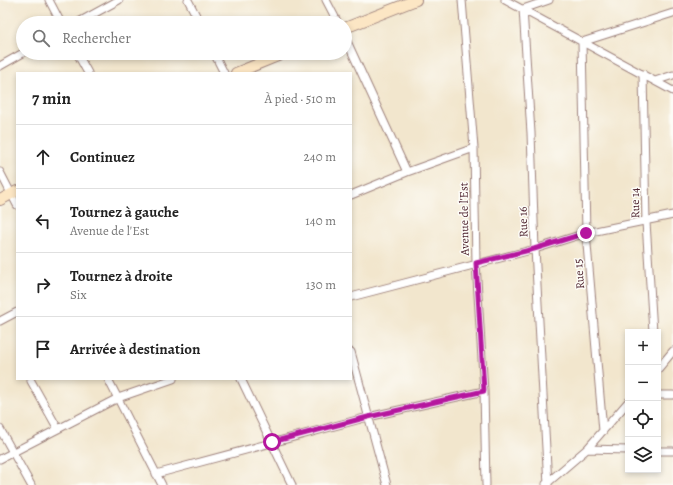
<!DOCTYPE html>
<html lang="fr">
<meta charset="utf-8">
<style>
body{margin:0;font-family:Alegreya,serif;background:#f6f6f6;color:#222}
.controls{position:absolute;right:12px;bottom:12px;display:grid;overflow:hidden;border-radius:0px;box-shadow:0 2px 6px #0003}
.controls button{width:36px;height:36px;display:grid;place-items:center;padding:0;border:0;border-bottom:1px solid #e0e0e0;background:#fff;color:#222;font:20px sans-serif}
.stop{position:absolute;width:12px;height:12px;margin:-9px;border:3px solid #b5179e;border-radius:50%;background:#fff}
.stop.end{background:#b5179e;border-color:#fff;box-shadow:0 1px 4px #0008}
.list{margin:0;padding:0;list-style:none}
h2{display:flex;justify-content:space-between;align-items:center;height:52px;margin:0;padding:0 16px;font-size:17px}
h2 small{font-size:13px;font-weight:400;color:#767676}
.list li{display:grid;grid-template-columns:26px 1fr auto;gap:12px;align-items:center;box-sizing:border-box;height:64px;padding:0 16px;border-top:1px solid #e0e0e0}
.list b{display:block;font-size:15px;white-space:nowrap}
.list p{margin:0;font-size:13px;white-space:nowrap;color:#767676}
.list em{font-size:13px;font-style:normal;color:#767676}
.icon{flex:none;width:22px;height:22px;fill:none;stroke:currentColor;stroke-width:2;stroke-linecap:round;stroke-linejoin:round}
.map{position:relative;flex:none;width:673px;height:485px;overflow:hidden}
.search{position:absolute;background:#fff;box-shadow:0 2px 6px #0003;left:16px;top:16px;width:336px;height:44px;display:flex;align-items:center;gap:10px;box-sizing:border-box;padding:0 14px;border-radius:22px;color:#767676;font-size:15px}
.panel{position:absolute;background:#fff;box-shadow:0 2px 6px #0003;left:16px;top:72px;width:336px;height:308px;border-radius:0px}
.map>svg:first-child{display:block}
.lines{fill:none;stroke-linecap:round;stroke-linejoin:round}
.street-casing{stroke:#9e827c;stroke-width:9}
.secondary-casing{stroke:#9e827c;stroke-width:12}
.street{stroke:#fff;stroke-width:7}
.secondary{stroke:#fce6c4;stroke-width:10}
.route{stroke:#b5179e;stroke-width:5}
.labels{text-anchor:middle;stroke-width:3;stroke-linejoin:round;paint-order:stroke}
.street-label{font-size:12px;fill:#4a1f2b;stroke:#fdfcf7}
</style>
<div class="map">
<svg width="673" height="485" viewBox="0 0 673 485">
<rect width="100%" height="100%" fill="#fdfcf7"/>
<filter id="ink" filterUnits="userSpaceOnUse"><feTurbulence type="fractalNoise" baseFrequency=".025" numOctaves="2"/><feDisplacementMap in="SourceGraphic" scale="8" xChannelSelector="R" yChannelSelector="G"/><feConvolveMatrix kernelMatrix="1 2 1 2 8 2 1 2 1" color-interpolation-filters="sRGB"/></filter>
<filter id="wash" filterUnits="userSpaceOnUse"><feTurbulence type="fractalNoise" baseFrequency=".012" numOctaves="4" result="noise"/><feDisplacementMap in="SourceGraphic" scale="16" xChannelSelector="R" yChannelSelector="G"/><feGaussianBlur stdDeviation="0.9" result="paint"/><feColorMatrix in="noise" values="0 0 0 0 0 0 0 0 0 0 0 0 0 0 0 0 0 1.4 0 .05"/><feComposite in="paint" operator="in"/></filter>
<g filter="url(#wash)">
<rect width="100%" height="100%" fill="#f2e6cd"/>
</g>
<g filter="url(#ink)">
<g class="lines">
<defs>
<path id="street" d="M49 0 61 23
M188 0 200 23
M326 0 338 23
M462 0 474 148 476 263 484 391 486 485
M505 0 673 91
M77 23 119 0
M345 37 407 172
M77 53 88 73
M214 53 224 73
M0 66 23 53
M643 74 646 222 653 332
M655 81 673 75
M0 172 17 205
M351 195 407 172 474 148
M351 297 535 249 586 233 673 215
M0 321 17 312
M351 352 387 485
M658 369 673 351
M108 379 162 485
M241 379 292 485
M31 381 58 429
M658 395H673
M0 429 31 485
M603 431 586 233 582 42 673 13
M587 449 628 450
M658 451H673
M0 459 118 398 173 379
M156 474 368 417 484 391
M546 484 587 449 628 402
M548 485 535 249 531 133 523 9 549 0"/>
<path id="secondary" d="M345 28 416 0
M236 73 285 53
M0 200 17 191"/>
</defs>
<!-- street casing -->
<use href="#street" class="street-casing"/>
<!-- secondary casing -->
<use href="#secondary" class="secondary-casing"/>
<!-- street -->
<use href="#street" class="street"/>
<!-- secondary -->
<use href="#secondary" class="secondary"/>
</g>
</g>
<g class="lines" filter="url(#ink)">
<!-- route -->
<path class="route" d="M272 442 368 417 484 391 476 263 534 249 586 233"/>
</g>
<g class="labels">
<!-- street labels -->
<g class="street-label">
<text transform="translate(635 203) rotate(-91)" y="4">Rue 14</text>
<text transform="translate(464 219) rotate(-91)" y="4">Avenue de l'Est</text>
<text transform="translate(523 222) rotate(-92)" y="4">Rue 16</text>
<text transform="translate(579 274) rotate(-95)" y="4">Rue 15</text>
</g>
</g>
</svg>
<div class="controls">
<button>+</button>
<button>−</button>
<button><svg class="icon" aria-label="locate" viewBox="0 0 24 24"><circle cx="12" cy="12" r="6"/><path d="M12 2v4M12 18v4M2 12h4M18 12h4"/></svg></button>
<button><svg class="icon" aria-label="layers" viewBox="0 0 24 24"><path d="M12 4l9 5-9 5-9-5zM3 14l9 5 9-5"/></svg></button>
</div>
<div class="stop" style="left:272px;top:442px"></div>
<div class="stop end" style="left:586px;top:233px"></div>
<div class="search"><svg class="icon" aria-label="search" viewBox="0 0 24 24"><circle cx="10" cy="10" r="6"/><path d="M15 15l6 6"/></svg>Rechercher</div>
<section class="panel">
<h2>7 min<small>À pied · 510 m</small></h2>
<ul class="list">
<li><svg class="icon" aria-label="ahead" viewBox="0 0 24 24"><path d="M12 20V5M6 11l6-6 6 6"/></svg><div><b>Continuez</b></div><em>240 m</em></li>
<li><svg class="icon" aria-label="left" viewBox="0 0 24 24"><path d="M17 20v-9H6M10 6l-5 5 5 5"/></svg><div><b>Tournez à gauche</b><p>Avenue de l'Est</p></div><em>140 m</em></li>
<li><svg class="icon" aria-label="right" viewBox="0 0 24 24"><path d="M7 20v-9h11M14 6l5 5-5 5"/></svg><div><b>Tournez à droite</b><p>Six</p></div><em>130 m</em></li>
<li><svg class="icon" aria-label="arrive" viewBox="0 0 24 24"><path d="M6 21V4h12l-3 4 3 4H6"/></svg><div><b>Arrivée à destination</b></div></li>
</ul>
</section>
</div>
